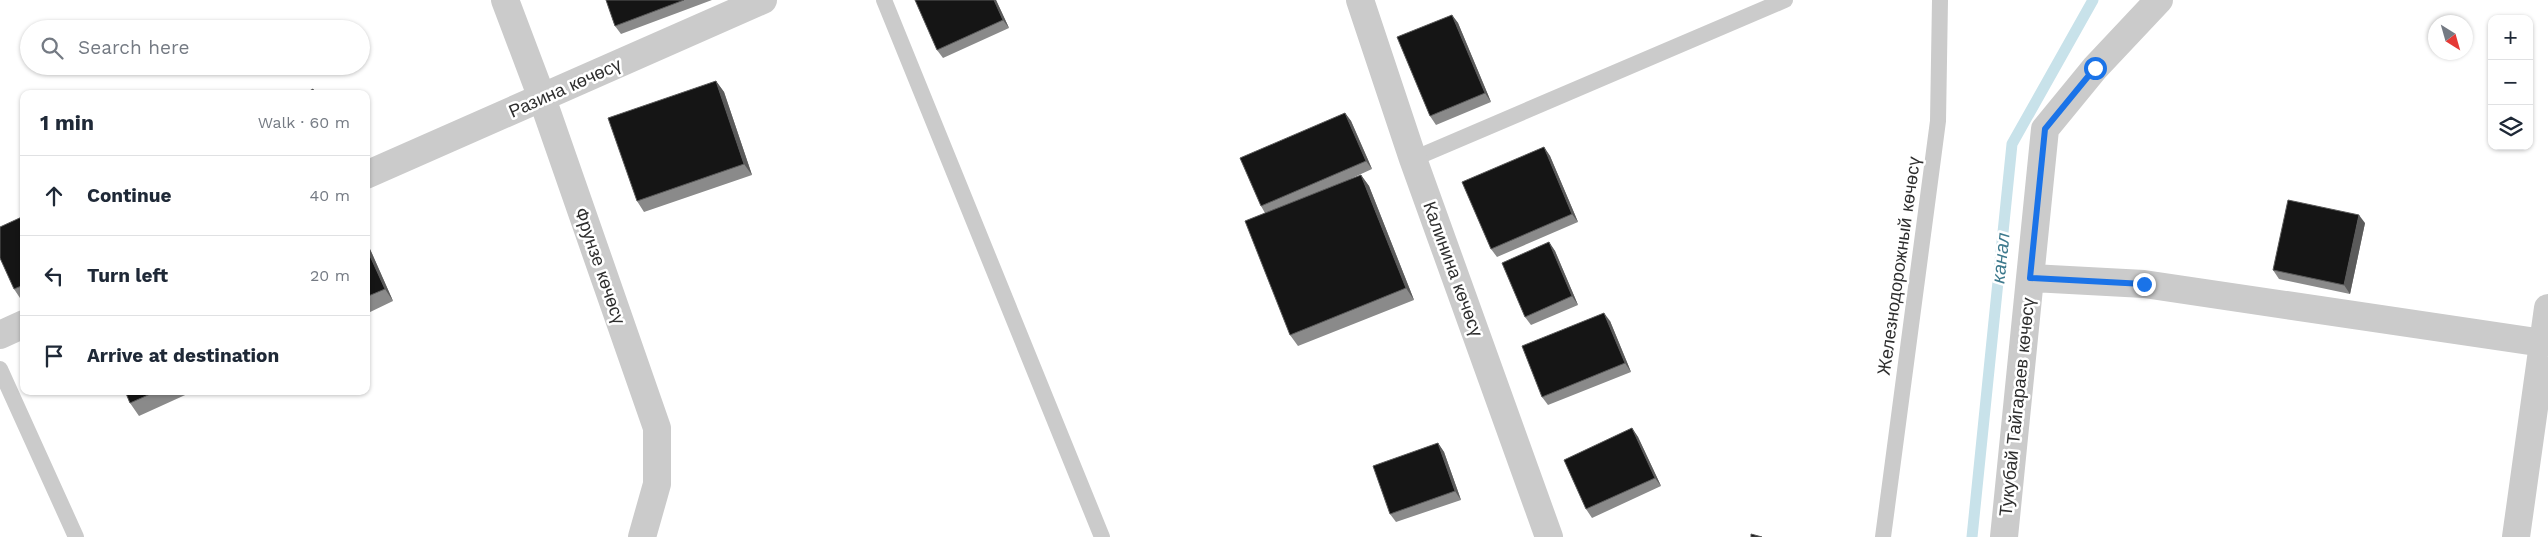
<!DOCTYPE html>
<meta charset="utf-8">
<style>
body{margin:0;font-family:"Work Sans",sans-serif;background:#f2f2f3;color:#1f2937}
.controls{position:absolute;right:15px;top:15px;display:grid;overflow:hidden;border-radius:10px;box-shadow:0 1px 4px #0004}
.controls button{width:45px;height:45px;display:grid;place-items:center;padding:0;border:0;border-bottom:1px solid #e0e1e3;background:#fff;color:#1f2937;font:25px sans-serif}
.compass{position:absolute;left:2428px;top:15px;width:45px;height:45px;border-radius:50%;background:#fff;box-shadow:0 1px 4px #0004;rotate:143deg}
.stop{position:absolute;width:15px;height:15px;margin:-11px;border:4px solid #1a73e8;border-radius:50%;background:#fff}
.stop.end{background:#1a73e8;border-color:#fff;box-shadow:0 1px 5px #0008}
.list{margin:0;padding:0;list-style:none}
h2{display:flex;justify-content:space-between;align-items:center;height:65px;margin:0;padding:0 20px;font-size:21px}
h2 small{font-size:16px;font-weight:400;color:#747a83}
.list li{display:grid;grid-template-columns:32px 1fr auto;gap:15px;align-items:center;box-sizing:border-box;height:80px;padding:0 20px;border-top:1px solid #e0e1e3}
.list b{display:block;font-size:19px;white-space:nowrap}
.list em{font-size:16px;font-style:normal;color:#747a83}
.icon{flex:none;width:28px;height:28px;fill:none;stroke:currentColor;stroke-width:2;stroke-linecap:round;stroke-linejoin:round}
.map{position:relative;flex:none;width:2548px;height:537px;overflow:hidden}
.search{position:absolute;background:#fff;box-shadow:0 1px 4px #0004;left:20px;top:20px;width:350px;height:55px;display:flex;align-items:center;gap:12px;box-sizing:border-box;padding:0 18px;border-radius:28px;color:#747a83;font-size:19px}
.panel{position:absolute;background:#fff;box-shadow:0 1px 4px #0004;left:20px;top:90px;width:350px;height:305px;border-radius:10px}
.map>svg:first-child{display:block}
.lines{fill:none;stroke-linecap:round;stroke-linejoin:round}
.stream{stroke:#c8e2ea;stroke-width:11}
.lane{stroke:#cbcbcb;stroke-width:16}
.street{stroke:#cbcbcb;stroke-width:28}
.wall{fill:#8a8a8a}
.shaded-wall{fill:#5b5b5b}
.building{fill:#151515;stroke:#5b5b5b}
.route{stroke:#1a73e8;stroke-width:6}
.labels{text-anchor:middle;stroke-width:5;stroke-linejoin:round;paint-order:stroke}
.street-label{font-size:18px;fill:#2e2e2e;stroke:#fff}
.water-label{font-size:19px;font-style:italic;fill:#3e7a8d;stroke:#fff}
</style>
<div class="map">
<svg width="2548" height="537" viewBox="0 0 2548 537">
<rect width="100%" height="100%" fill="#fff"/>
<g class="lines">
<!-- stream -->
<path class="stream" d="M1972 537 2012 144 2093 0"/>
<!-- lane -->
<path class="lane" d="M884 0 1102 537
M1413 159 1785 0
M0 369 76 537
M1883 537 1938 121 1940 0"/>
<!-- street -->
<path class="street" d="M505 0 542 98 657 428V484L642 537
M1360 0 1413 159 1549 537
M2159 0 2095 68 2045 129 2030 278 2144 284 2543 343
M366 175 763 0
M0 335 24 324
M2004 537 2030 278
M2516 537 2548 308"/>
</g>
<!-- wall -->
<path class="wall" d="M606 0H712L621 34 615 26Z
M996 0 1009 28 943 58 937 50Z
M1452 15 1458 23 1491 102 1436 125 1430 116Z
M716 81 724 92 752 175 644 212 637 201Z
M1345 113 1351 121 1372 169 1348 180 1361 175 1369 186 1414 300 1298 346 1290 335 1265 213 1261 206Z
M1544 147 1550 156 1578 222 1497 257 1491 249Z
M24 216V296L20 298 14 289Z
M2365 223 2350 294 2279 279 2273 270Z
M366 240 393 301 366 314Z
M1549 242 1555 251 1578 305 1531 325 1525 317Z
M1610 321 1631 372 1548 405 1542 397Z
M125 391H194L139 416 130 403Z
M1632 428 1638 437 1661 486 1592 518 1586 509Z
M1438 443 1444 452 1461 500 1396 522 1390 514Z"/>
<!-- shaded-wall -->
<path class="shaded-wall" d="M994 0H996L1009 28 1003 20Z
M1452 15 1458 23 1491 102 1485 93Z
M716 81 724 92 752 175 744 164Z
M1345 113 1351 121 1372 169 1366 161Z
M1544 147 1550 156 1578 222 1572 214Z
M1361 175 1369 186 1414 300 1406 288Z
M2359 215 2365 223 2350 294 2344 285Z
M366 240 393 301 385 289 366 247Z
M1549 242 1555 251 1578 305 1572 296Z
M1604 313 1610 321 1631 372 1625 363Z
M1632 428 1638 437 1661 486 1655 478Z
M1438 443 1444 452 1461 500 1455 491Z"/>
<!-- building -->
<path class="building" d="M606 0H684L615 26Z
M915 0H994L1003 20 937 50Z
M1452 15 1485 93 1430 116 1397 37Z
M716 81 744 164 637 201 608 118Z
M313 89 315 94H304Z
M1345 113 1366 161 1261 206 1240 158Z
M1544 147 1572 214 1491 249 1462 182Z
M1361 175 1406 288 1290 335 1245 221Z
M2288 200 2359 215 2344 285 2273 270Z
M24 216V285L14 289 0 258V227Z
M1549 242 1572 296 1525 317 1502 263Z
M366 247 385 289 366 297Z
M1604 313 1625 363 1542 397 1522 346Z
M125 391H157L130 403Z
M1632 428 1655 478 1586 509 1564 460Z
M1438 443 1455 491 1390 514 1373 466Z
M1751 534 1762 537H1751Z"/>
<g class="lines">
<!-- route -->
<path class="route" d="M2095 68 2045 129 2030 278 2144 284"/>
</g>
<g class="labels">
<!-- street labels -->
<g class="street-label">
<text transform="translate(565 88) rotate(-24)" y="6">Разина көчөсү</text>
<text transform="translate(600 266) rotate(71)" y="6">Фрунзе көчөсү</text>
<text transform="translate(1899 266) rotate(-82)" y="6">Железнодорожный көчөсү</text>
<text transform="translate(1453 269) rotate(70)" y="6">Калинина көчөсү</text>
<text transform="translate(2017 407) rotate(-84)" y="6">Тукубай Тайгараев көчөсү</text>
</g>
<!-- water labels -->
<g class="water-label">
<text transform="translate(2000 258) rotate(-84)" y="7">канал</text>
</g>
</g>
</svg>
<div class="controls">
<button>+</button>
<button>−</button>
<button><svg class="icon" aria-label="layers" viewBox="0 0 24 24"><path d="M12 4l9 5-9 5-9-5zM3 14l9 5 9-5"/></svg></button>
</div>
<svg class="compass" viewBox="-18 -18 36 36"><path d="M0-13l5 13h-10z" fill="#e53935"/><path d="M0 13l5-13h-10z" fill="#747a83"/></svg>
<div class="stop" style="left:2095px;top:68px"></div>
<div class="stop end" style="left:2144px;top:284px"></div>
<div class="search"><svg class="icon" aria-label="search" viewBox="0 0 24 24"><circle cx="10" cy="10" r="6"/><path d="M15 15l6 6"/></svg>Search here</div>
<section class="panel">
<h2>1 min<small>Walk · 60 m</small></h2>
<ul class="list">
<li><svg class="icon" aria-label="ahead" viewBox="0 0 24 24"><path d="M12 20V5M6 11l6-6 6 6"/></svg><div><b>Continue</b></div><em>40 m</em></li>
<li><svg class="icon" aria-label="left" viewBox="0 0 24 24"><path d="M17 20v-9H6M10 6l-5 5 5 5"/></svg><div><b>Turn left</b></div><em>20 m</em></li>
<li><svg class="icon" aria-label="arrive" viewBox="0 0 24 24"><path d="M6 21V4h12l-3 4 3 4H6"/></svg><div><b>Arrive at destination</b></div></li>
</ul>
</section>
</div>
